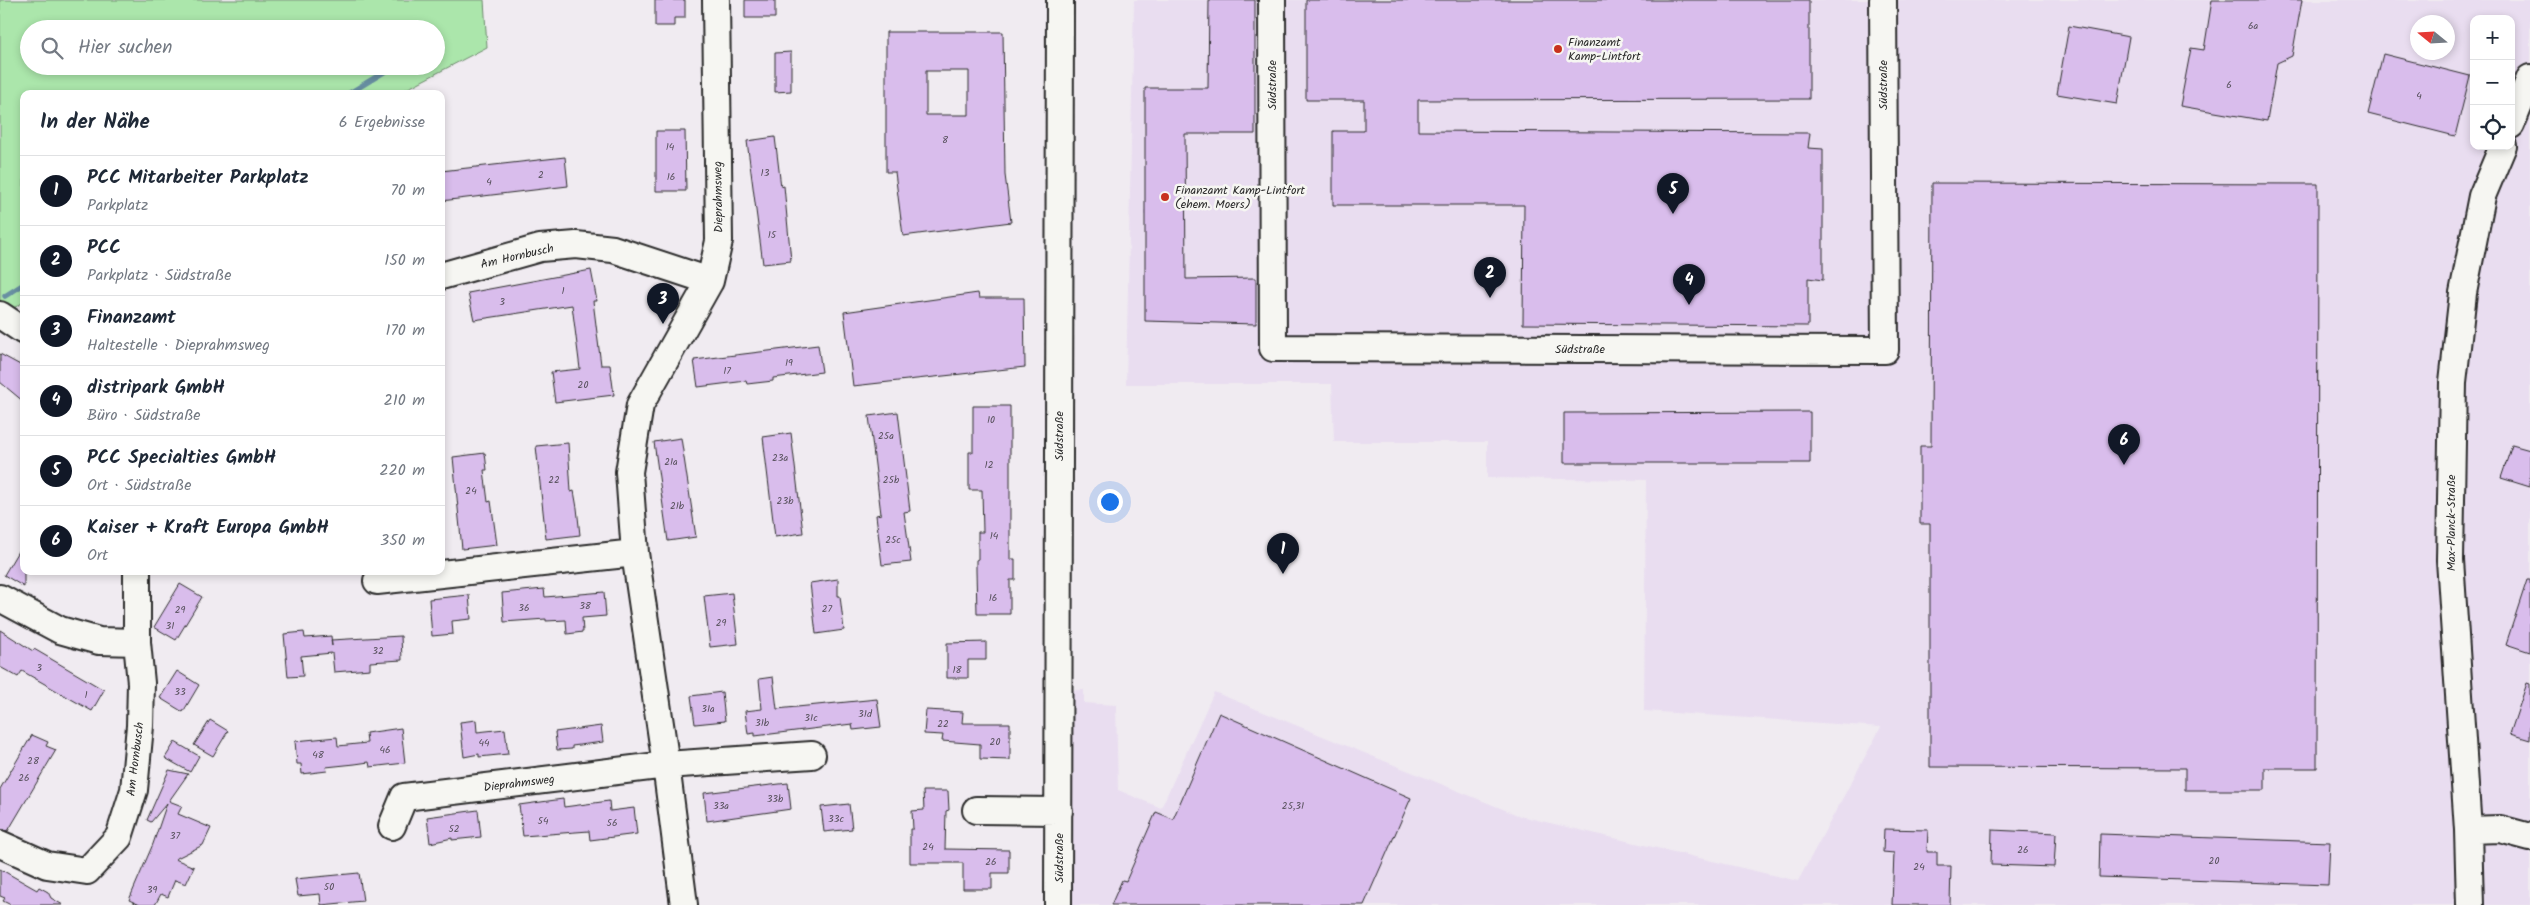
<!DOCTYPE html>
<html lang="de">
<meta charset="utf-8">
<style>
body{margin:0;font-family:Kalam,sans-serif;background:#f6f6f7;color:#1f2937}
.controls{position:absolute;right:15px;top:15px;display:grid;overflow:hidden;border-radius:10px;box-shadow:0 2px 8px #0003}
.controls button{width:45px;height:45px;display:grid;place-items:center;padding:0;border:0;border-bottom:1px solid #e0e1e3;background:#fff;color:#1f2937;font:25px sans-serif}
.compass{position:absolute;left:2410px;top:15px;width:45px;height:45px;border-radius:50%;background:#fff;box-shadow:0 2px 8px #0003;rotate:288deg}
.you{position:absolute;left:1109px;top:501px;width:18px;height:18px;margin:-12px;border:4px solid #fff;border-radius:50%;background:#1a73e8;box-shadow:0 0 0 8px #1a73e833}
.badge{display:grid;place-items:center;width:32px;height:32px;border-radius:50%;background:#111827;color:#fff;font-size:16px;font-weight:700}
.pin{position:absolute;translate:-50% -41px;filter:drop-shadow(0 1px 2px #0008)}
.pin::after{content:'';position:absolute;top:26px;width:18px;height:15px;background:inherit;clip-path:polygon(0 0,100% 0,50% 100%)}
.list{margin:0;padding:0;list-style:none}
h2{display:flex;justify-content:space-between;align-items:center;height:65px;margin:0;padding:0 20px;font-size:21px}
h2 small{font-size:16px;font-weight:400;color:#747a83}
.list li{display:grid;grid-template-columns:32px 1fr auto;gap:15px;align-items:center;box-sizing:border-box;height:70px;padding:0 20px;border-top:1px solid #e0e1e3}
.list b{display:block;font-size:19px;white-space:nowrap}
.list p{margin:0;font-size:16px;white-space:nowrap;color:#747a83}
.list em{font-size:16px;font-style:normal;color:#747a83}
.icon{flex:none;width:28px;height:28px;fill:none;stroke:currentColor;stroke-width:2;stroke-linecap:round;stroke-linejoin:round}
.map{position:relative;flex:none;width:2530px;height:905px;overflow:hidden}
.search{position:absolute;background:#fff;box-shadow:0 2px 8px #0003;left:20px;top:20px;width:425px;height:55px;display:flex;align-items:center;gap:12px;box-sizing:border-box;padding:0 18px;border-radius:28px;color:#747a83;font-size:19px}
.panel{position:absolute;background:#fff;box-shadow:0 2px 8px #0003;left:20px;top:90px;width:425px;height:485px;border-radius:10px}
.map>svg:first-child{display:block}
.built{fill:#e9ddf0;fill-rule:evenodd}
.green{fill:#abe6ab;stroke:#6b886b;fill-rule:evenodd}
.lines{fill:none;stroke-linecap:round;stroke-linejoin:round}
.stream{stroke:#688fa2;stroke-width:5.5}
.building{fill:#d9bdec;stroke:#2b2b2b;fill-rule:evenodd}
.minor-casing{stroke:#2b2b2b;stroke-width:30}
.minor{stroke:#f6f6f2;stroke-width:26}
.poi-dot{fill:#c8321e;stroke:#f6f6f2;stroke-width:2}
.labels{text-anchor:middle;stroke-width:5;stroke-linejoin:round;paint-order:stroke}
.number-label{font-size:10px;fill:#56505b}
.poi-label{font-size:12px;fill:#2b2b2b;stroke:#f6f6f2;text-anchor:start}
.street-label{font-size:12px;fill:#2b2b2b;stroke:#f6f6f2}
</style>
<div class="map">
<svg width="2530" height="905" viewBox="0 0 2530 905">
<rect width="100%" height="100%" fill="#f0ebf1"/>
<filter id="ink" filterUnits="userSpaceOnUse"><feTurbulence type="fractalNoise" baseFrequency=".02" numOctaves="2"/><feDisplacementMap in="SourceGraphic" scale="10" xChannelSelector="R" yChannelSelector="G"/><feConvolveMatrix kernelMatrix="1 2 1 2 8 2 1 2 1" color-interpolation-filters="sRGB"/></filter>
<g filter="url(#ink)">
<!-- built -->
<path class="built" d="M1134 0H2530V905H1047L1044 691 1084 690V703L1116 705 1118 790 1161 808 1214 692 1520 816 1798 881 1881 727 1644 711 1646 480 1487 478V442H1334L1332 384H1126ZM2474 19H2511V146H2474ZM2418 22H2448V52H2418Z"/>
<!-- green -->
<path class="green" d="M0 0H484L487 47 397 94H24V302L3 314 0 312ZM29 29H436V66H29Z"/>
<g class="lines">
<!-- stream -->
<path class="stream" d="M348 94 394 66
M5 296 24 284"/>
</g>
<!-- building -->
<path class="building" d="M655 0H685V18H674V26H655Z
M745 0H775V18H745Z
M1209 0H1255V134H1185L1186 279 1256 278V324L1145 321V88H1208Z
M1306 0H1809V99L1418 100V131L1810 133 1808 148 1823 149V280L1808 278V326L1523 324 1524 205H1333V131H1364V100H1306Z
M2212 0H2302L2292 56 2277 63 2267 121 2180 106 2191 48 2204 50Z
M2069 26 2129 37 2117 104 2057 94Z
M886 32H1003L1005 175 1011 222 903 236 895 172H886ZM926 71H969V115H926Z
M791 52V91L775 92V53Z
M2383 54 2470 76 2455 136 2368 114Z
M656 131H685L686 191H656Z
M775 137 781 187 784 186 791 261 763 264 747 141Z
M565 157 568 186 441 201V171Z
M1932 183 2318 184 2317 768H2265V790H2185V768L1930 767V524H1920V446H1931Z
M591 270 597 301H593L601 365H610L614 395 555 402 551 372 580 369 572 305 474 320 468 293Z
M978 293 979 298H1024L1025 367 853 386 844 312Z
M818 345 822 372 773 378V381L747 384 746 381 698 387 694 360Z
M0 354 24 367V402L0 382Z
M973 406H1010V559H1015V580H1010V614H977L976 570V560L978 559V532H983L982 490H969V452H973Z
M898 412 910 511 904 512 911 562 882 565 876 515 881 514 869 416Z
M1810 412V463H1564V413Z
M791 433 803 533 775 537 763 437Z
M681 438 696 537 668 541 654 442Z
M568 443 571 492 574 491 577 508 580 535 546 539 536 446Z
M2512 445 2530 450V487L2501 478Z
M485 453 487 470H484L488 502 491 501 497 545 462 549 453 457Z
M24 541V587L4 575Z
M838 579V596H840L844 630 816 634 810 583Z
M2527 580H2530V652L2506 644Z
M180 584 202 597 176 640 154 627Z
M544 589 545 597 604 592 606 616 582 618 583 632 567 634 566 620 546 621V619L504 622 502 593Z
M732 593 738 644 710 647 704 596Z
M469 595 471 619 452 621 453 634 432 636 429 599Z
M0 630 33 651 34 649 104 690 92 711 22 671 18 677 0 667Z
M304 632 305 638 331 636 332 646 331 640 401 636 402 660 370 662V669L334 672 332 653 301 656 303 676 288 677 284 634Z
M986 642V660H968V678H947V643Z
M177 671 199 685 183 712 160 698Z
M773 677 777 709 877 699 881 727 853 730 852 724 755 736V733L748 734 745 711 762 709 759 679Z
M2527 683 2530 684V740L2510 734Z
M722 692 725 721 695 724 691 696Z
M926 710 963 712 962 723H1010V760L980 759V744L942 741 943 735 924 734Z
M1219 713 1411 798 1364 905H1111L1122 880 1126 881 1156 812 1173 819Z
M210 720 228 731 213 756 194 745Z
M476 720 477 732 505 729 508 754 479 757V754L464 757 460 722Z
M601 726 603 742 572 746V749L557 750 555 732Z
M401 728 405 763 370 767 369 762 355 764 326 767 327 771 302 774 301 764H297L295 741 337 737 338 746 367 743 366 733Z
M32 735 48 742 46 746 56 750 8 831 0 829V789Z
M175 742 199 756 190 772 165 758Z
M169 770 188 774 169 801 182 806 178 814 211 828 203 845 175 859 194 867 186 884 175 880 168 897 161 894 155 905H140L129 900 153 844 167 803 151 822 147 820Z
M788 783 791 809 707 821 704 793Z
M923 791H948L949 810 946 811 945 849 1009 850V873H992V889H963V863H910V829H913L912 811 924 810Z
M563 799 564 807 609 801 610 811 634 808 637 834 590 840 589 831 523 836 519 805Z
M849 804 852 829 824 832 821 807Z
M478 810 481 837 452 840V838L430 843 427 817Z
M1884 829 1928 830 1927 852H1937V866H1951L1950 905H1892L1894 853 1883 852Z
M1992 830 2056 833 2054 867 1991 865Z
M2100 834 2330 842 2328 885 2099 877Z
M0 869 37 890 39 887 48 892 51 898 63 905H11L3 901 5 898 0 896Z
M359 873 363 901 321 905 320 894 298 896 295 879Z"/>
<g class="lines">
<defs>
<path id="minor" d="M1272 0 1273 348 1885 350 1883 0
M2511 125 2530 78
M441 276 540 248 576 245 613 249 710 281
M0 315 24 331
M377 581 635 553
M0 598 60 630 99 641 137 642
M976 810 1059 811
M392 826 404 797 666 765 812 755
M2468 830 2500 829 2530 837
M0 844 47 865 87 871 119 837 134 790 140 726 141 683 137 642V571
M684 905 666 765 635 553 629 472 640 405 710 281 719 241 716 0
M1058 905 1060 0
M2470 905 2468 830 2450 560 2453 382 2463 293 2482 196 2503 146"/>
</defs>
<!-- minor casing -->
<use href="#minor" class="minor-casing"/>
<!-- minor -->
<use href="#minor" class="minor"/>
</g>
</g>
<!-- markers -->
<g class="poi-dot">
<circle cx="1558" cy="49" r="5"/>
<circle cx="1165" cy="197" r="5"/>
</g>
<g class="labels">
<!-- number labels -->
<g class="number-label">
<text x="2253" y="29">6a</text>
<text x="2229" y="88">6</text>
<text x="2419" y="99">4</text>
<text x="945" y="143">8</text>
<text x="670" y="150">14</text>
<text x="765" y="176">13</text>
<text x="541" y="178">2</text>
<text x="671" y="180">16</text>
<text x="489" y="185">4</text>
<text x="772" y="238">15</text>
<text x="563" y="294">1</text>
<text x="502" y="305">3</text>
<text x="789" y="366">19</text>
<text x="727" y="374">17</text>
<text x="583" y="388">20</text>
<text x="991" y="423">10</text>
<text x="886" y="439">25a</text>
<text x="780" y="461">23a</text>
<text x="671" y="465">21a</text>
<text x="989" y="468">12</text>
<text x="554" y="483">22</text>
<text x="891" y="483">25b</text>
<text x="471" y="494">24</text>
<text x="785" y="504">23b</text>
<text x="677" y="509">21b</text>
<text x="994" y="539">14</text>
<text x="893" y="543">25c</text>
<text x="993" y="601">16</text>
<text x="585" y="609">38</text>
<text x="524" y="611">36</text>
<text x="827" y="612">27</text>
<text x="180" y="613">29</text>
<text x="721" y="626">29</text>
<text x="170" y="629">31</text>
<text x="378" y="654">32</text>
<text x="39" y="671">3</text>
<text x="957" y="673">18</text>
<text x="180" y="695">33</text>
<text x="86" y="698">1</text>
<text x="708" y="712">31a</text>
<text x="865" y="717">31d</text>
<text x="811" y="721">31c</text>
<text x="762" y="726">31b</text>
<text x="943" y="727">22</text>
<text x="995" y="745">20</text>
<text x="484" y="746">44</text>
<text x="385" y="753">46</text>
<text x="318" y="758">48</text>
<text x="33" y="764">28</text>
<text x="24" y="781">26</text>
<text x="775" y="802">33b</text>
<text x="721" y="809">33a</text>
<text x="1293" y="809">25,31</text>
<text x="836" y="822">33c</text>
<text x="543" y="824">54</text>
<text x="612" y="826">56</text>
<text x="454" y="832">52</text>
<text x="175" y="839">37</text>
<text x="928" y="850">24</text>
<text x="2023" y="853">26</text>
<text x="2214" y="864">20</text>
<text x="991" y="865">26</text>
<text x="1919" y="870">24</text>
<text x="329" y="890">50</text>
<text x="152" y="893">39</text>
</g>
<!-- poi labels -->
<g class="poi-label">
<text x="1568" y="46">Finanzamt<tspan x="1568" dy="14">Kamp-Lintfort</tspan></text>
<text x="1175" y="194">Finanzamt Kamp-Lintfort<tspan x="1175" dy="14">(ehem. Moers)</tspan></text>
</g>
<!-- street labels -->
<g class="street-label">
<text transform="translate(1272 85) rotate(-90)" y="4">Südstraße</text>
<text transform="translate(1883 85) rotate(-90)" y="4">Südstraße</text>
<text transform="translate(718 197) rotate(-91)" y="4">Dieprahmsweg</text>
<text transform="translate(517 256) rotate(-13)" y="4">Am Hornbusch</text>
<text x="1580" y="353">Südstraße</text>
<text transform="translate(1059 436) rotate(-90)" y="4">Südstraße</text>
<text transform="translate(2451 523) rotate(-90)" y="4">Max-Planck-Straße</text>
<text transform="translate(135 759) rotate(-83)" y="4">Am Hornbusch</text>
<text transform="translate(519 783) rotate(-7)" y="4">Dieprahmsweg</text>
<text transform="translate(1059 858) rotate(-90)" y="4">Südstraße</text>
</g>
</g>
</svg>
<div class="controls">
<button>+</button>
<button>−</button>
<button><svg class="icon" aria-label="locate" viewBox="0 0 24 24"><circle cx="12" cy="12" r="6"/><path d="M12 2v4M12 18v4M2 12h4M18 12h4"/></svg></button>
</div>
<svg class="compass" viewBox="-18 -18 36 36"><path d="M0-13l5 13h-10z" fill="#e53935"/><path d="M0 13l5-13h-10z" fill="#747a83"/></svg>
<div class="you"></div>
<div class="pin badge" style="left:1283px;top:574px">1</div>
<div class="pin badge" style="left:1490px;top:298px">2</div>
<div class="pin badge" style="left:663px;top:324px">3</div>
<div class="pin badge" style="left:1689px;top:305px">4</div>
<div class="pin badge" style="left:1673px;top:214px">5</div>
<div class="pin badge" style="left:2124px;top:465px">6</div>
<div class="search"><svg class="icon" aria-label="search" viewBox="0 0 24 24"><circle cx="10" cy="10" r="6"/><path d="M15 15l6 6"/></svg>Hier suchen</div>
<section class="panel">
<h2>In der Nähe<small>6 Ergebnisse</small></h2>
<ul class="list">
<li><span class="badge">1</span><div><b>PCC Mitarbeiter Parkplatz</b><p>Parkplatz</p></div><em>70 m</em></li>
<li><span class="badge">2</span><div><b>PCC</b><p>Parkplatz · Südstraße</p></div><em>150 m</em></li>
<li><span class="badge">3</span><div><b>Finanzamt</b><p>Haltestelle · Dieprahmsweg</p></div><em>170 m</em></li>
<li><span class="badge">4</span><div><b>distripark GmbH</b><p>Büro · Südstraße</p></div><em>210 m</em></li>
<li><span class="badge">5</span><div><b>PCC Specialties GmbH</b><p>Ort · Südstraße</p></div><em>220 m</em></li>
<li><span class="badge">6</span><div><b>Kaiser + Kraft Europa GmbH</b><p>Ort</p></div><em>350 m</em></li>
</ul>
</section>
</div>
